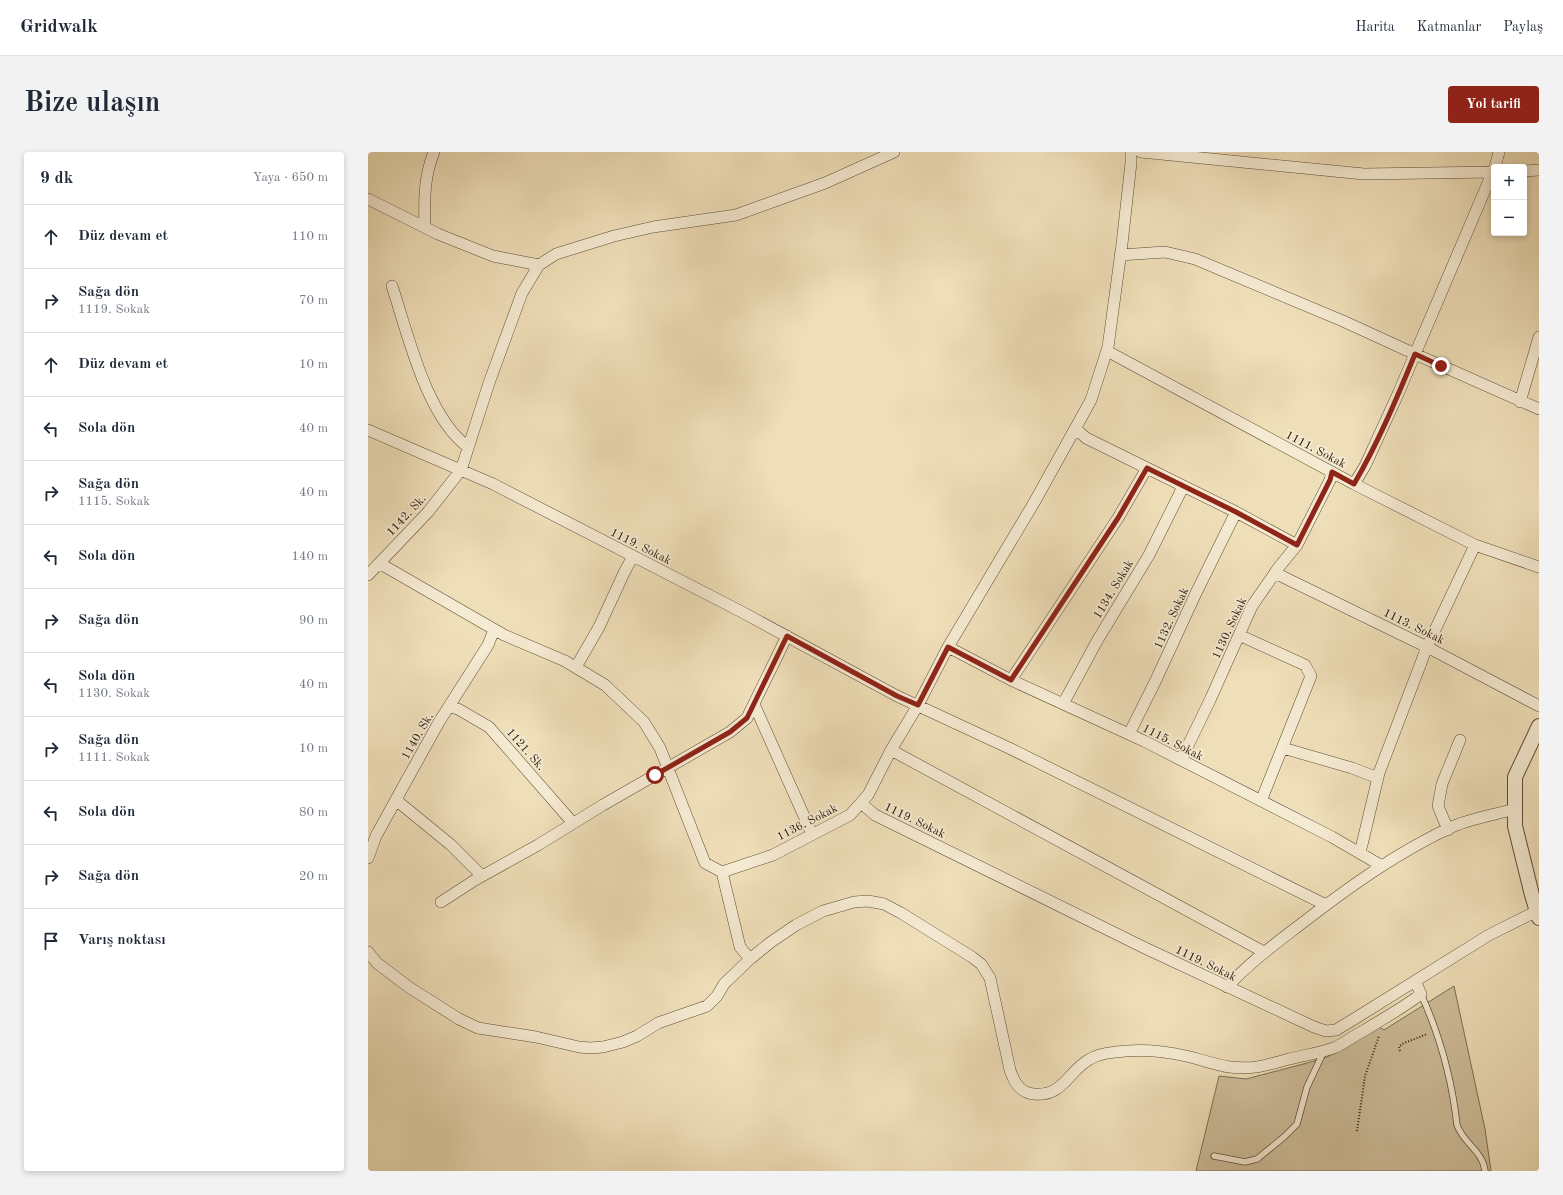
<!DOCTYPE html>
<html lang="tr">
<meta charset="utf-8">
<style>
body{margin:0;font-family:"Old Standard TT",serif;background:#f2f2f3;color:#1f2937}
.controls{position:absolute;right:12px;top:12px;display:grid;overflow:hidden;border-radius:4px;box-shadow:0 2px 6px #0003}
.controls button{width:36px;height:36px;display:grid;place-items:center;padding:0;border:0;border-bottom:1px solid #e0e1e3;background:#fff;color:#1f2937;font:20px sans-serif}
.stop{position:absolute;width:12px;height:12px;margin:-9px;border:3px solid #8f2418;border-radius:50%;background:#fff}
.stop.end{background:#8f2418;border-color:#fff;box-shadow:0 1px 4px #0008}
.list{margin:0;padding:0;list-style:none}
h2{display:flex;justify-content:space-between;align-items:center;height:52px;margin:0;padding:0 16px;font-size:17px}
h2 small{font-size:13px;font-weight:400;color:#747a83}
.list li{display:grid;grid-template-columns:26px 1fr auto;gap:12px;align-items:center;box-sizing:border-box;height:64px;padding:0 16px;border-top:1px solid #e0e1e3}
.list b{display:block;font-size:15px;white-space:nowrap}
.list p{margin:0;font-size:13px;white-space:nowrap;color:#747a83}
.list em{font-size:13px;font-style:normal;color:#747a83}
.icon{flex:none;width:22px;height:22px;fill:none;stroke:currentColor;stroke-width:2;stroke-linecap:round;stroke-linejoin:round}
.map{position:relative;flex:none;width:1171px;height:1019px;overflow:hidden;border-radius:4px}
header{display:flex;align-items:center;gap:24px;box-sizing:border-box;height:56px;padding:0 20px;background:#fff;border-bottom:1px solid #e0e1e3}
header strong{font-size:19px}
nav{display:flex;gap:22px;margin-inline-start:auto;font-size:14px}
.intro{display:flex;align-items:center;justify-content:space-between;box-sizing:border-box;height:96px;padding:0 24px}
h1{margin:0;font-size:28px}
.button{padding:10px 18px;border-radius:4px;background:#8f2418;color:#fff;font-size:14px;font-weight:700}
main{display:flex;gap:24px;padding:0 24px}
aside{flex:1;background:#fff;border-radius:4px;box-shadow:0 2px 6px #0003}
.map>svg:first-child{display:block}
.green{fill:#cebe9b;stroke:#7d6e53}
.lines{fill:none;stroke-linecap:round;stroke-linejoin:round}
.service-casing{stroke:#5d4e36;stroke-width:7}
.minor-casing{stroke:#5d4e36;stroke-width:12}
.tertiary-casing{stroke:#5d4e36;stroke-width:16}
.path{stroke:#2c1d0b;stroke-width:2;stroke-dasharray:1 2;stroke-linecap:butt}
.service{stroke:#f5ead2;stroke-width:5.5}
.minor{stroke:#f5ead2;stroke-width:11}
.tertiary{stroke:#f5ead2;stroke-width:14}
.route{stroke:#8f2418;stroke-width:5}
.labels{text-anchor:middle;stroke-width:3.5;stroke-linejoin:round;paint-order:stroke}
.street-label{font-size:12px;fill:#2c1d0b;stroke:#f5ead2}
</style>
<header>
<strong>Gridwalk</strong>
<nav><a>Harita</a><a>Katmanlar</a><a>Paylaş</a></nav>
</header>
<div class="intro"><h1>Bize ulaşın</h1><a class="button">Yol tarifi</a></div>
<main>
<aside>
<h2>9 dk<small>Yaya · 650 m</small></h2>
<ul class="list">
<li><svg class="icon" aria-label="ahead" viewBox="0 0 24 24"><path d="M12 20V5M6 11l6-6 6 6"/></svg><div><b>Düz devam et</b></div><em>110 m</em></li>
<li><svg class="icon" aria-label="right" viewBox="0 0 24 24"><path d="M7 20v-9h11M14 6l5 5-5 5"/></svg><div><b>Sağa dön</b><p>1119. Sokak</p></div><em>70 m</em></li>
<li><svg class="icon" aria-label="ahead" viewBox="0 0 24 24"><path d="M12 20V5M6 11l6-6 6 6"/></svg><div><b>Düz devam et</b></div><em>10 m</em></li>
<li><svg class="icon" aria-label="left" viewBox="0 0 24 24"><path d="M17 20v-9H6M10 6l-5 5 5 5"/></svg><div><b>Sola dön</b></div><em>40 m</em></li>
<li><svg class="icon" aria-label="right" viewBox="0 0 24 24"><path d="M7 20v-9h11M14 6l5 5-5 5"/></svg><div><b>Sağa dön</b><p>1115. Sokak</p></div><em>40 m</em></li>
<li><svg class="icon" aria-label="left" viewBox="0 0 24 24"><path d="M17 20v-9H6M10 6l-5 5 5 5"/></svg><div><b>Sola dön</b></div><em>140 m</em></li>
<li><svg class="icon" aria-label="right" viewBox="0 0 24 24"><path d="M7 20v-9h11M14 6l5 5-5 5"/></svg><div><b>Sağa dön</b></div><em>90 m</em></li>
<li><svg class="icon" aria-label="left" viewBox="0 0 24 24"><path d="M17 20v-9H6M10 6l-5 5 5 5"/></svg><div><b>Sola dön</b><p>1130. Sokak</p></div><em>40 m</em></li>
<li><svg class="icon" aria-label="right" viewBox="0 0 24 24"><path d="M7 20v-9h11M14 6l5 5-5 5"/></svg><div><b>Sağa dön</b><p>1111. Sokak</p></div><em>10 m</em></li>
<li><svg class="icon" aria-label="left" viewBox="0 0 24 24"><path d="M17 20v-9H6M10 6l-5 5 5 5"/></svg><div><b>Sola dön</b></div><em>80 m</em></li>
<li><svg class="icon" aria-label="right" viewBox="0 0 24 24"><path d="M7 20v-9h11M14 6l5 5-5 5"/></svg><div><b>Sağa dön</b></div><em>20 m</em></li>
<li><svg class="icon" aria-label="arrive" viewBox="0 0 24 24"><path d="M6 21V4h12l-3 4 3 4H6"/></svg><div><b>Varış noktası</b></div></li>
</ul>
</aside>
<div class="map">
<svg width="1171" height="1019" viewBox="0 0 1171 1019">
<rect width="100%" height="100%" fill="#efdfb9"/>
<filter id="stains"><feTurbulence type="fractalNoise" baseFrequency=".005" numOctaves="4"/><feColorMatrix values="0 0 0 0 .2 0 0 0 0 .09 0 0 0 0 .02 0 0 0 .5 -.17"/></filter>
<radialGradient id="worn" r=".72"><stop offset=".6" stop-color="#630" stop-opacity="0"/><stop offset="1" stop-color="#630" stop-opacity=".3"/></radialGradient>
<!-- green -->
<path class="green" d="M1086 834 1117 977 1123 1019H828L851 924 878 927 943 910 959 905 1011 875 1016 878Z"/>
<g class="lines">
<defs>
<path id="service" d="M1053 842C1072 884 1084 928 1089 973 1095 991 1115 999 1117 1019
M846 1004 877 1010 889 1007 916 985 929 972 939 935 956 899"/>
<path id="minor" d="M773 0 996 22 1126 20
M1127 15 1131 0
M1156 19 1171 18
M0 47 70 82 125 104 171 113
M57 75C56 49 56 24 66 0
M752 103 797 100 827 107 975 169 1047 202 1171 257
M24 134C40 182 58 264 100 295
M739 199 986 332 1107 393 1171 415
M1152 250 1171 185
M708 277 718 286 868 360 929 393
M0 278 125 332 372 459 529 544 641 596 958 753
M986 332 997 314 1030 242 1126 17
M11 411 136 483 197 509 237 533 276 570 292 596 337 711 354 720 372 795 382 807
M907 421 1059 495 1171 554
M0 423 60 360 93 318 121 231 154 141 171 113 188 102 246 84 285 75 368 63 457 31 526 0
M871 483 937 513 943 524 893 649
M580 495 643 528 776 589 964 685 1014 714
M208 515 231 475 256 421 265 404
M643 528 750 366 779 316
M386 552 444 682
M695 552 729 489 781 403 812 341 814 333
M81 555 90 557 121 575 205 671
M761 582 787 530 828 441 868 360
M915 596 984 616 1010 626
M523 598 896 800
M813 608 842 548 884 454 911 415 929 393 962 328 964 320
M28 648 83 693 114 724
M493 651 507 663 777 796 946 875 958 879 968 878 991 864 1121 783 1169 759
M1080 678 1070 654 1074 632 1092 588
M992 701 1011 621 1059 495 1107 393
M0 706 8 684 36 633 71 570 120 493 126 478
M354 720 405 703 482 663 500 643 523 598 550 553 580 495 667 349 723 248 740 195 754 92 763 11V0
M73 750 107 728 170 693 235 653 362 580 379 566 419 484
M0 800 9 811 42 836 91 867 110 876 168 885 211 895 222 896 235 895 255 890 269 884 290 871 339 854 349 844 356 832 382 807 403 790 428 773 455 759 486 750 500 749 516 752 533 761 604 805 613 812 622 826 642 918C646 930 652 941 666 942 695 945 700 919 722 907 730 902 740 901 748 900 771 897 796 899 818 904 832 907 847 913 862 915 884 918 900 913 921 907 936 903 954 901 968 895 978 890 987 883 997 878 1016 866 1035 856 1053 842L1047 829
M859 835C881 811 907 792 933 772 981 735 1031 699 1086 674 1102 667 1129 662 1147 657"/>
<path id="tertiary" d="M1171 574 1147 625V674L1164 743 1171 766"/>
</defs>
<!-- service casing -->
<use href="#service" class="service-casing"/>
<!-- minor casing -->
<use href="#minor" class="minor-casing"/>
<!-- tertiary casing -->
<use href="#tertiary" class="tertiary-casing"/>
<!-- path -->
<path class="path" d="M1032 899 1031 895 1034 892 1059 882
M989 979 997 924 1011 884"/>
<!-- service -->
<use href="#service" class="service"/>
<!-- minor -->
<use href="#minor" class="minor"/>
<!-- tertiary -->
<use href="#tertiary" class="tertiary"/>
</g>
<g class="lines">
<!-- route -->
<path class="route" d="M287 623 362 580 379 566 419 484 529 544 550 553 580 495 643 528 750 366 779 316 868 360 929 393 962 328 964 320 986 332C1010 291 1029 246 1047 202L1073 214"/>
</g>
<g class="labels">
<!-- street labels -->
<g class="street-label">
<text transform="translate(948 297) rotate(28)" y="4">1111. Sokak</text>
<text transform="translate(38 363) rotate(-47)" y="4">1142. Sk.</text>
<text transform="translate(273 394) rotate(27)" y="4">1119. Sokak</text>
<text transform="translate(745 437) rotate(-59)" y="4">1134. Sokak</text>
<text transform="translate(803 466) rotate(-65)" y="4">1132. Sokak</text>
<text transform="translate(1046 474) rotate(26)" y="4">1113. Sokak</text>
<text transform="translate(861 476) rotate(-65)" y="4">1130. Sokak</text>
<text transform="translate(49 584) rotate(-60)" y="4">1140. Sk.</text>
<text transform="translate(805 590) rotate(27)" y="4">1115. Sokak</text>
<text transform="translate(158 597) rotate(49)" y="4">1121. Sk.</text>
<text transform="translate(547 668) rotate(26)" y="4">1119. Sokak</text>
<text transform="translate(439 670) rotate(-27)" y="4">1136. Sokak</text>
<text transform="translate(838 811) rotate(26)" y="4">1119. Sokak</text>
</g>
</g>
<rect width="100%" height="100%" filter="url(#stains)"/>
<rect width="100%" height="100%" fill="url(#worn)"/>
</svg>
<div class="controls">
<button>+</button>
<button>−</button>
</div>
<div class="stop" style="left:287px;top:623px"></div>
<div class="stop end" style="left:1073px;top:214px"></div>
</div>
</main>
